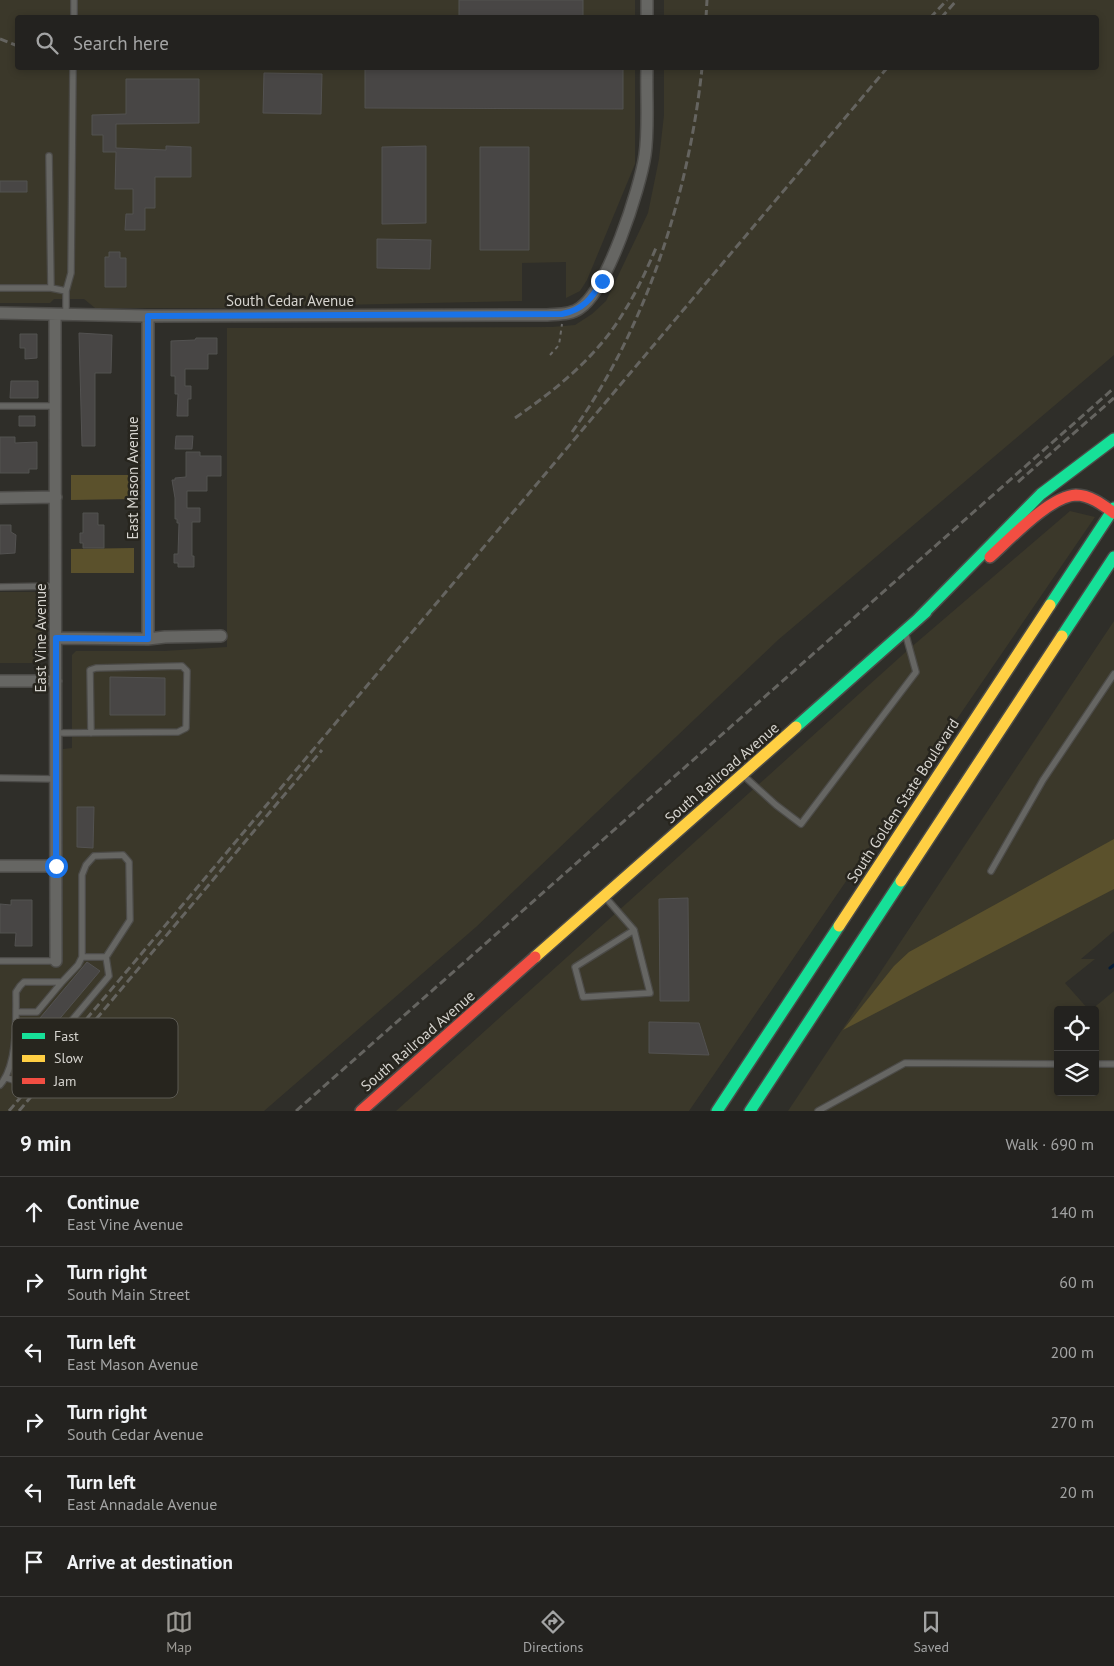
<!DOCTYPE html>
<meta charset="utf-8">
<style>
body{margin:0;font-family:"PT Sans",sans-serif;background:#2f2f2c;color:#f1f3f6}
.controls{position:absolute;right:15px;bottom:15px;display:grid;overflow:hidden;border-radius:5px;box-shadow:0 2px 8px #0003}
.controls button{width:45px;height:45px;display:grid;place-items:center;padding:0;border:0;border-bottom:1px solid #403f3d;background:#23221f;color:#f1f3f6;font:25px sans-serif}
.stop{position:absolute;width:15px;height:15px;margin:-11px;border:4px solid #1a73e8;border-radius:50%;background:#fff}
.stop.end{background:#1a73e8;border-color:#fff;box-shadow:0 1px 5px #0008}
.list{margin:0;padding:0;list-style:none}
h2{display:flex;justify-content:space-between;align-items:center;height:65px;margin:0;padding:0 20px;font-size:21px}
h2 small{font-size:16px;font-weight:400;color:#a3a4a4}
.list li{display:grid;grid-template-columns:32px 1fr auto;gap:15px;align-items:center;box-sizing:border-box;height:70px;padding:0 20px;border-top:1px solid #403f3d}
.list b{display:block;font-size:19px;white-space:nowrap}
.list p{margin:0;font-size:16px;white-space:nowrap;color:#a3a4a4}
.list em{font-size:16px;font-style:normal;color:#a3a4a4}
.icon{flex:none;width:28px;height:28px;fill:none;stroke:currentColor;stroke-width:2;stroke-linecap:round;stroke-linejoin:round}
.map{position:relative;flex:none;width:1114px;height:1111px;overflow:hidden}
.search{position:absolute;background:#23221f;box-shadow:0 2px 8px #0003;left:15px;right:15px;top:15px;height:55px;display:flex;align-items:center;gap:12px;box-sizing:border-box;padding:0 18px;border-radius:5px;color:#a3a4a4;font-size:19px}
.sheet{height:485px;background:#23221f}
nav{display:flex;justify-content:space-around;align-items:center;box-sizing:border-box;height:70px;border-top:1px solid #403f3d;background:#23221f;font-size:14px;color:#a3a4a4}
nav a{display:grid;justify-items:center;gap:2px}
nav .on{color:#9c9a95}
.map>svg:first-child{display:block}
.built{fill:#3b382a}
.green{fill:#5b512c}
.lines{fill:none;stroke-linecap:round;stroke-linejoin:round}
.stream{stroke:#081d38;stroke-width:3}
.building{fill:#484645;stroke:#535251}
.lane-casing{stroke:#4c4b48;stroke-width:8}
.street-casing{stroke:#4c4b48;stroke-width:14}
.fast-casing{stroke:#4c4b48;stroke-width:14}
.slow-casing{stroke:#4c4b48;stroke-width:14}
.jam-casing{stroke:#4c4b48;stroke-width:14}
.path{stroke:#6b6a67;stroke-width:2;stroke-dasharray:4 4;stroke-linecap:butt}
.lane{stroke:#666663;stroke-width:5.5}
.street{stroke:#666663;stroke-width:11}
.fast{stroke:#16e098;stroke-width:11}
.slow{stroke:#ffcf43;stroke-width:11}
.jam{stroke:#f24e42;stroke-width:11}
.rail{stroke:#656460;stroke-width:3;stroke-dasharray:8 4;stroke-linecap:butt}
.route{stroke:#1a73e8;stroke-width:6}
.labels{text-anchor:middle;stroke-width:5;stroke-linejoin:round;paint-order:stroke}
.street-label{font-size:15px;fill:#d6d4cf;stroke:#27251e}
.key{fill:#27251e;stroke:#5c5a53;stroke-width:1}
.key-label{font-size:14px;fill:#d6d4cf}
</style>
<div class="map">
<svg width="1114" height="1111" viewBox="0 0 1114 1111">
<rect width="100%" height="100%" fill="#2f2e29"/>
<!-- built -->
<path class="built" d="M0 0H635V18H18V68H635V164L587 280 580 291 566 298V262L522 263V301L293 306 288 308H95L84 299H54L50 303H0Z
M664 0H1114V355L778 640 476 927 264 1111H0V961H63V749L72 748V655L76 651H164L227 647V328L552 327 575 325 592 314 606 301 648 213 659 159 664 115V68H1096V18H664Z
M1070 511 1095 517 689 1111H396L909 649Z
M0 592H42V663H0Z
M1114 621V931L1081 959H1095L1065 983 1089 1010H1058V1092H1095V1010H1091L1114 991V1111H788Z"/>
<!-- green -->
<path class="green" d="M71 475H134V499L71 500Z
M134 548V573H71V549Z
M1114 839V889L843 1030 894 966 909 952Z"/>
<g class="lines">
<!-- stream -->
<path class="stream" d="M1110 968 1114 965"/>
</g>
<!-- building -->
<path class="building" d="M459 0H583V18H459Z
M365 68H623V109L365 108Z
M264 73 322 74 321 114 263 113Z
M126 79H199V123L116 124V148L166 150V146L191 147V177H155V208H145V230H125L126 214H133V189H115L116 152H103V135H92V115L126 114Z
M426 146V223L382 224V147Z
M480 147H529V250H480Z
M0 181H27V192H0Z
M377 239 431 240 430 269 377 268Z
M109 252H120V258H126V287H105V257H109Z
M79 333 112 335 111 373H95V446H82Z
M20 334H37V358L25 359V348H20Z
M196 338H217V354H208V369H185V386H191V399H188V416H177L178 394H175V376H171V341L195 340Z
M11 381H38V398H10Z
M19 416H35V426H19Z
M176 436H193L192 449H175Z
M0 437H15V443L37 442V469H29V473H0Z
M186 452H200V456H221V476H207V491H187V508H200V522H192V556H194V567H178V563H174V554H178L179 523H177V519H175V498L172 480H175V478L186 477Z
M83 513H98V525H104V548H83V543H80V533H83Z
M0 525H11V532L16 535 15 553 0 554Z
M110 677 165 678V715H110Z
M77 807H94L93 848 77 847Z
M688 898 689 1001H660L659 899Z
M11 900H32V946H15L16 933H0V904L11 905Z
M87 962 100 971 29 1055 19 1046V1043Z
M649 1022 699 1023 709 1055 649 1053Z"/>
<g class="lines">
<defs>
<path id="lane" d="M74 18V0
M49 156 51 288
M0 288H51L66 291
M66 315V291L71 273 73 68
M0 406H55
M0 587 55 586
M56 733 178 732 186 728 187 671 182 666 96 668 90 670 91 733
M744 776 776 805 801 824 916 672 905 632
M0 778 56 779
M991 871 1043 780 1114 674
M606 898 634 930 575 967 583 997 650 993 634 930
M0 961H56
M16 1012H37L62 982
M1095 1064H1114
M7 1078 20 1082 109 976 106 957
M0 1085C18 1065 16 1018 16 992L20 986 24 982H62L78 965 82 957V875L86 865 94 856 123 855 129 862 130 920 106 957H82
M818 1111 905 1063 1058 1064"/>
<path id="street" d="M647 18V0
M0 313 148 316 547 315C558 314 571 315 580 308 607 290 640 189 645 155 649 127 646 96 647 68
M55 315 56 961
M148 316V639
M0 498 56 497
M56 638 148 639 165 637 221 636
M0 681H56
M0 866H56"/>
<path id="fast" d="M1050 605 1114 508
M918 619 1041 494 1114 439
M1062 636 1114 557
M796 727 926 612
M717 1111 839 926
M750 1111 901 881"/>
<path id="slow" d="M901 881 1062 636
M839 926 1050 605
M535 957 796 727"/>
<path id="jam" d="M990 557C1010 539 1050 496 1076 495 1090 495 1103 505 1114 513
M361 1111 535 957"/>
</defs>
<!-- lane casing -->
<use href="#lane" class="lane-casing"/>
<!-- street casing -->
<use href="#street" class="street-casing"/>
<!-- fast casing -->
<use href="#fast" class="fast-casing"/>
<!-- slow casing -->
<use href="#slow" class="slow-casing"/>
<!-- jam casing -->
<use href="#jam" class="jam-casing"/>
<!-- path -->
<path class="path" d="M550 355 559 345 562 324"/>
<!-- lane -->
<use href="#lane" class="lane"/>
<!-- street -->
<use href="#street" class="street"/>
<!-- fast -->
<use href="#fast" class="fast"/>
<!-- slow -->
<use href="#slow" class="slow"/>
<!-- jam -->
<use href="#jam" class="jam"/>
<!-- rail -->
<path class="rail" d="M706 18 707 0
M930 18 947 0
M941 18 957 0
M0 39 18 46
M515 418C558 388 598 356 625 310 637 291 647 269 656 248
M572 432C646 329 689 193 702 68
M1018 482 1114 398
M9 1111 887 68
M19 1111 322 750
M296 1111 1114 388"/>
</g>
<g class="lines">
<!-- route -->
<path class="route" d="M56 866V638L148 639V316L562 314C583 310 592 298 602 281"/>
</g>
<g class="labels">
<!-- street labels -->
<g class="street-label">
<text x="290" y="306">South Cedar Avenue</text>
<text transform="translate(133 478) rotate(-90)" y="5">East Mason Avenue</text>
<text transform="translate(41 638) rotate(-90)" y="5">East Vine Avenue</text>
<text transform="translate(722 773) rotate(-41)" y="5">South Railroad Avenue</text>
<text transform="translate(903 801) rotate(-57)" y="5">South Golden State Boulevard</text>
<text transform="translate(418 1041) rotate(-41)" y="5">South Railroad Avenue</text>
</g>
</g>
<!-- legend -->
<rect x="12" y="1018" width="166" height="80" rx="8" class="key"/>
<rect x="22" y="1033" width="23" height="6" fill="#16e098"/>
<rect x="22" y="1055" width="23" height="7" fill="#ffcf43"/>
<rect x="22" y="1078" width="23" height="6" fill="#f24e42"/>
<g class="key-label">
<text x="54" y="1041">Fast</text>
<text x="54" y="1063">Slow</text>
<text x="54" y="1086">Jam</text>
</g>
</svg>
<div class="controls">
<button><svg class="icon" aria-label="locate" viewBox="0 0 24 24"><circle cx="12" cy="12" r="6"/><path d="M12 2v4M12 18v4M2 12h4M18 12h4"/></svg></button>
<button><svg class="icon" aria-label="layers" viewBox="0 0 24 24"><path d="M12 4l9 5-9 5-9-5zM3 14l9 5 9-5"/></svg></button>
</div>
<div class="stop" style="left:56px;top:866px"></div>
<div class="stop end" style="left:602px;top:281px"></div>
<div class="search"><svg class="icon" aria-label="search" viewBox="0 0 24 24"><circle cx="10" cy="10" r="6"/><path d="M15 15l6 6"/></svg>Search here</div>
</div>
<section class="sheet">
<h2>9 min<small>Walk · 690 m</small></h2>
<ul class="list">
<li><svg class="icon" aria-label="ahead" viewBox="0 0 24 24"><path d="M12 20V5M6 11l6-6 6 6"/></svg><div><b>Continue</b><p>East Vine Avenue</p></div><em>140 m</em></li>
<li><svg class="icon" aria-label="right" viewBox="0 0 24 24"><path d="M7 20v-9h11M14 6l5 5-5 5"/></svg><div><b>Turn right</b><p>South Main Street</p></div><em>60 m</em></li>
<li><svg class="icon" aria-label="left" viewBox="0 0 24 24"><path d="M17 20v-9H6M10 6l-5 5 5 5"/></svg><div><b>Turn left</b><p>East Mason Avenue</p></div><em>200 m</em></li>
<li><svg class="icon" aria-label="right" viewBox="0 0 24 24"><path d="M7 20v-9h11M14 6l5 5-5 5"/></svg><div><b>Turn right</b><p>South Cedar Avenue</p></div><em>270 m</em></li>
<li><svg class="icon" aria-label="left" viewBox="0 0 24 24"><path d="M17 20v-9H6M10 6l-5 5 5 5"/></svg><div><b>Turn left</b><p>East Annadale Avenue</p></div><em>20 m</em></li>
<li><svg class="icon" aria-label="arrive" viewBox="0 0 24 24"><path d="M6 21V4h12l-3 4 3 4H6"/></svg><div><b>Arrive at destination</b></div></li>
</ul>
</section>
<nav>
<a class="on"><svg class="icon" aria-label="map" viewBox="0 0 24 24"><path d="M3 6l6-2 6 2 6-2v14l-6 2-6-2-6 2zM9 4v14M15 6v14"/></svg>Map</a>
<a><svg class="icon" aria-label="directions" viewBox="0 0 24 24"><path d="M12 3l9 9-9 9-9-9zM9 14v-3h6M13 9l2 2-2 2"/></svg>Directions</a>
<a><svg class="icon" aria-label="saved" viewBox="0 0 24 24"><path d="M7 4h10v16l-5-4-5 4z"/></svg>Saved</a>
</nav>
